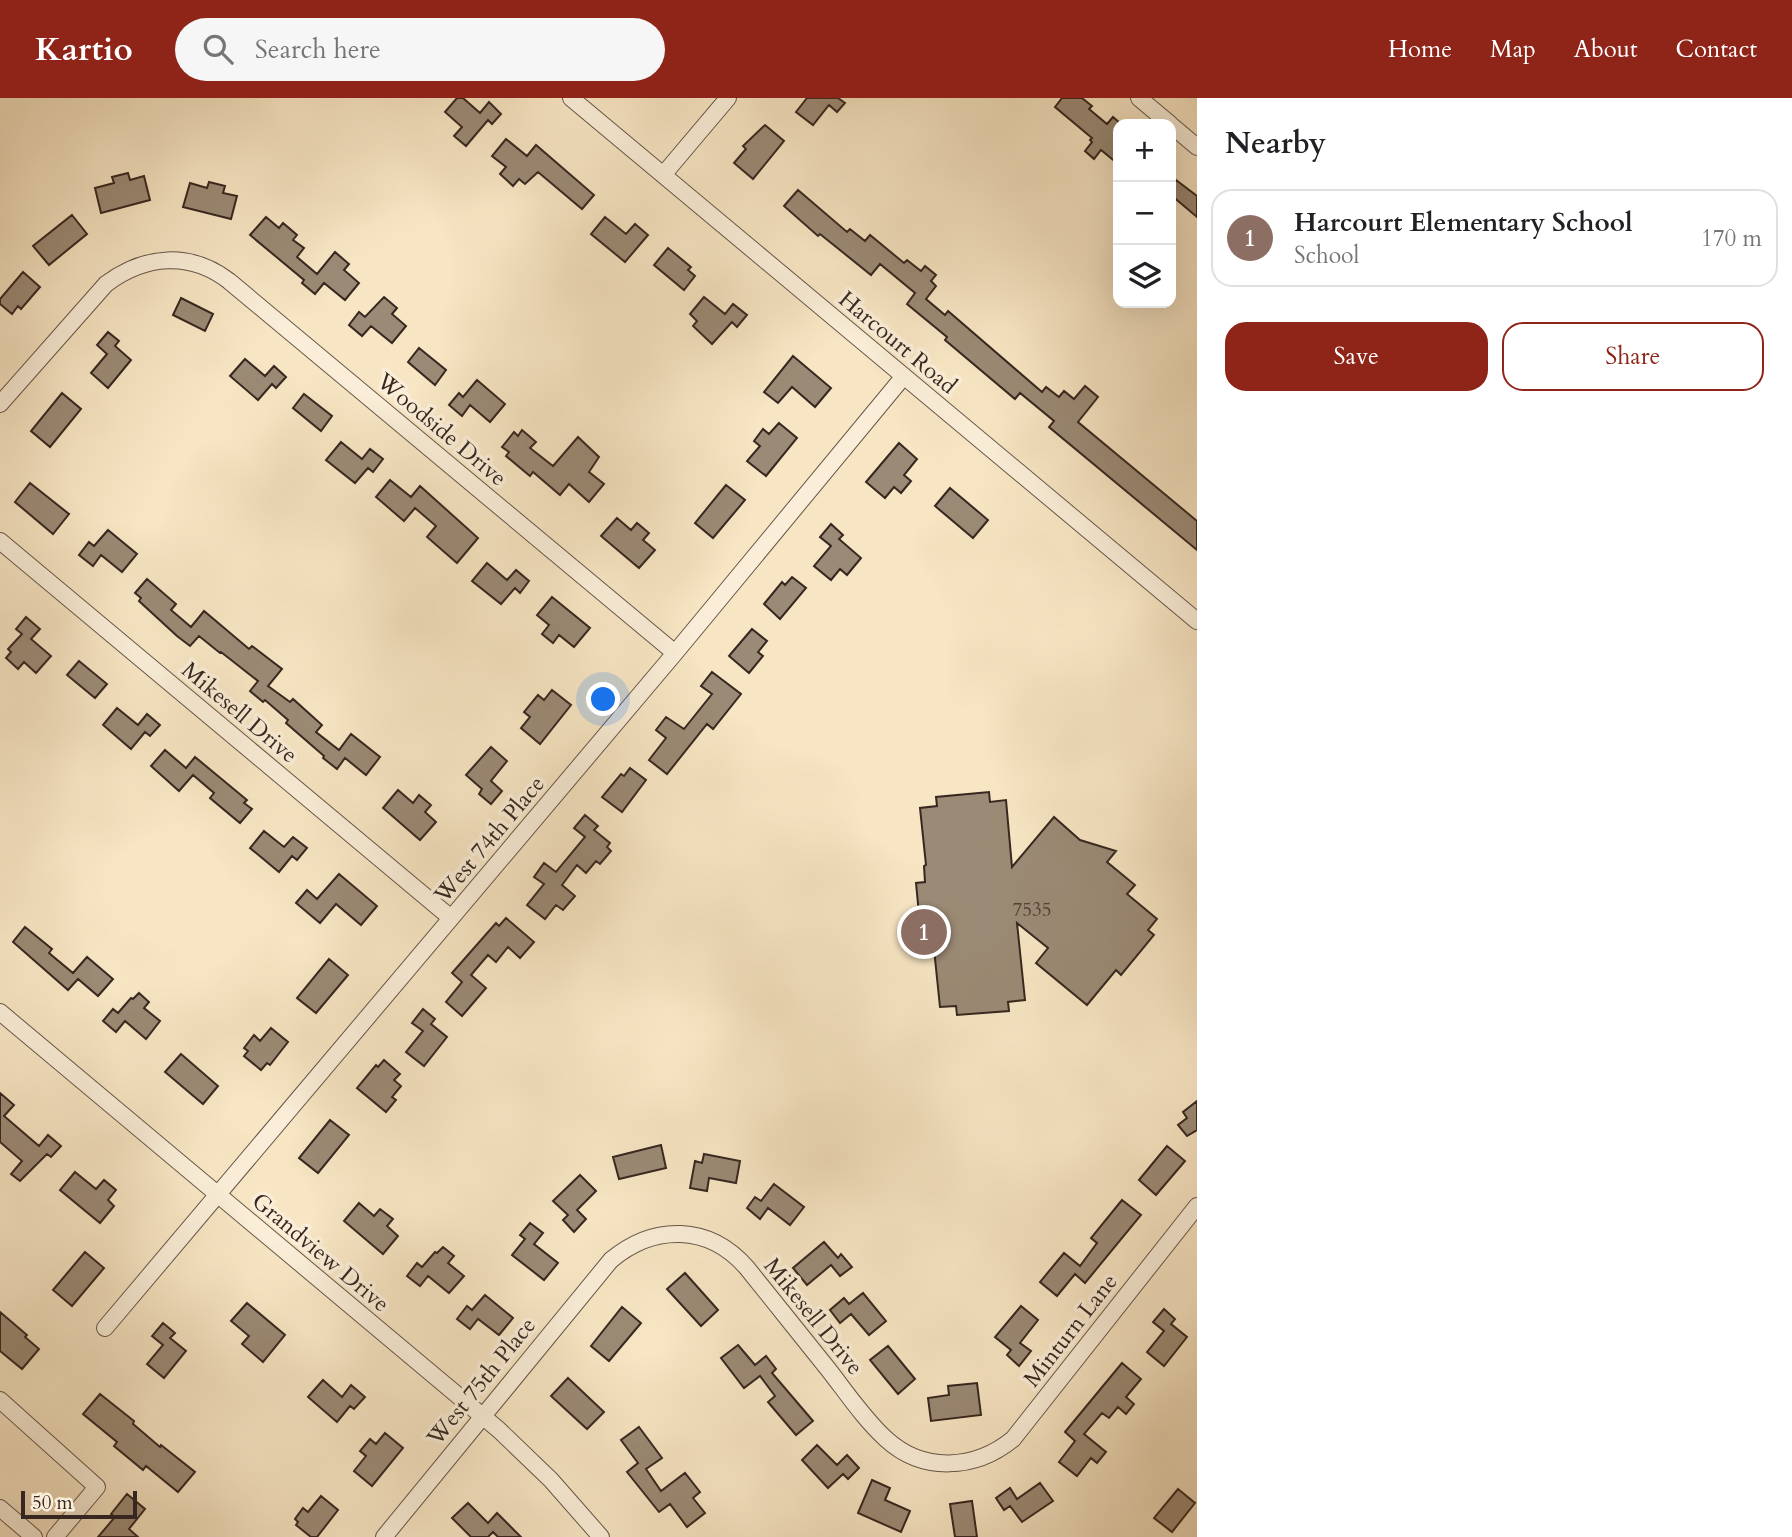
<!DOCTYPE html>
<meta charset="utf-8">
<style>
body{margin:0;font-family:Cardo,serif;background:#f6f6f6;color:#202124}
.controls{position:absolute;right:21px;top:21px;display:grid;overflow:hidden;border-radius:14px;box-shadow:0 7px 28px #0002}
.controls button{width:63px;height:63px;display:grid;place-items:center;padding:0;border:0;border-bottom:2px solid #e0e0e0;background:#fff;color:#202124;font:35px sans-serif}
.scale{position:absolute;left:21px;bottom:18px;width:116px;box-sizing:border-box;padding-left:7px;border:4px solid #372720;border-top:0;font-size:19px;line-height:24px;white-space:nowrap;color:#372720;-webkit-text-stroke:5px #faeed8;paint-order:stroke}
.you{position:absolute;left:604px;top:602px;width:24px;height:24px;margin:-18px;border:5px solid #fff;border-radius:50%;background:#1a73e8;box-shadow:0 0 0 10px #1a73e833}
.badge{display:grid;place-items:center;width:46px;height:46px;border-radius:50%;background:#8f2418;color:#fff;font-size:23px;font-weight:700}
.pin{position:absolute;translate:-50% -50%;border:4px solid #fff;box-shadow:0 2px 7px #0006}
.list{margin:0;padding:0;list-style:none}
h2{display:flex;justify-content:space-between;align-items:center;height:91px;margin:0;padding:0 28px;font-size:30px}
h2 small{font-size:23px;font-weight:400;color:#757577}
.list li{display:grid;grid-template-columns:46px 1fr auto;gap:21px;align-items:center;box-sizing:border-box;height:98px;margin:0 14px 14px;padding:0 14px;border:2px solid #e0e0e0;border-radius:21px}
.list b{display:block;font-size:26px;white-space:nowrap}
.list p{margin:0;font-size:23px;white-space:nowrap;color:#757577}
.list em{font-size:23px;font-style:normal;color:#757577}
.actions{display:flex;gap:14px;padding:21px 28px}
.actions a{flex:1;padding:16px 0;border:2px solid #8f2418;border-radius:21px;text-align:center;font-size:24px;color:#8f2418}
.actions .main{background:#8f2418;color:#fff}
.icon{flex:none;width:38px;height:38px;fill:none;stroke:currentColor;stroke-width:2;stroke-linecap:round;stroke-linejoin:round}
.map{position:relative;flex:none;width:1197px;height:1439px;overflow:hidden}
header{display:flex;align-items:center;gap:42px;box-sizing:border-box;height:98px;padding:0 35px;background:#8f2418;color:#fff}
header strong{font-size:33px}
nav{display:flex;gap:38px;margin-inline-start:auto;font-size:24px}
.search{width:490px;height:63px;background:#f6f6f6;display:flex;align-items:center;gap:18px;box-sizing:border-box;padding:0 24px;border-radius:38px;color:#757577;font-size:26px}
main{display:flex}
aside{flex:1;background:#fff}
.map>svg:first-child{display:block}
.building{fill:#9b8a75;stroke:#372720;stroke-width:2}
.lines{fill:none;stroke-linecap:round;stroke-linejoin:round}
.minor-casing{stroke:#675649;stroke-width:18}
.minor{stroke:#faeed8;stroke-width:16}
.labels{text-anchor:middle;stroke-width:7;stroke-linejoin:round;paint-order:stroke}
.number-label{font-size:19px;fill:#504035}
.street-label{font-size:23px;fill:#372720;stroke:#faeed8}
</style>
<header>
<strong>Kartio</strong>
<div class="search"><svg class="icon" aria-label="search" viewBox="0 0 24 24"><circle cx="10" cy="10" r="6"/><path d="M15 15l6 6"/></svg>Search here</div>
<nav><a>Home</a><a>Map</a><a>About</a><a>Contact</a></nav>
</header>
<main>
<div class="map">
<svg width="1197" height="1439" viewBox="0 0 1197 1439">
<rect width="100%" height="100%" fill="#f7e5c3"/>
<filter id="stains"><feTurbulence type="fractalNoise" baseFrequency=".00286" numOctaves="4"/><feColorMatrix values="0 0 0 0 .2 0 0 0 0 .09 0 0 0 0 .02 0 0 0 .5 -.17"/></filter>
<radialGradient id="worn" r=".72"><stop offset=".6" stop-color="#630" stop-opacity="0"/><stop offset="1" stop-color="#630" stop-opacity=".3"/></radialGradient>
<!-- building -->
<path class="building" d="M457 0H463L480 15 489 4 501 16 492 26 488 22 466 48 454 38 462 29 445 14Z
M807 0H838L845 5 837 14 829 7 813 27 796 14Z
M1062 0H1082L1092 8 1089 11 1107 26 1113 19 1121 26H1118L1116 33 1118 35V66L1101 52 1094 61 1085 53 1092 44 1090 42 1092 40 1055 9Z
M765 27 784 43 753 81 734 65 746 51 743 48Z
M506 41 527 58 536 47 594 97 582 111 538 74 525 86 519 81 513 88 500 76 506 69 492 58Z
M128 75 130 82 144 78 150 102 101 115 95 90 114 85 112 79Z
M1176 82 1197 98V119L1171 97V88Z
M209 84 225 88 223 95 237 98 231 121 183 109 190 85 207 90Z
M798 92 847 134 850 131 865 143 870 137 904 165 907 162 921 173 925 168 936 177 931 183 936 188 926 201 945 217 948 213 1042 294 1046 289 1059 299 1064 293 1074 301 1085 288 1098 299 1078 324 1197 423V452L1049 329 1054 323 1020 295 1015 301 945 242 947 239 907 206 915 195 880 166 871 177 820 136 818 138 784 108Z
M72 117 87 136 49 167 33 148Z
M266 119 279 130 283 125 297 137 293 142 304 150 297 159 317 176 335 154 349 166 344 172 359 185 345 202 324 185 315 196 302 185 304 182 250 137Z
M605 119 626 136 635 126 648 137 625 164 591 136Z
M668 150 691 169 688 172 695 178 684 192 654 167Z
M23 174 40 189 21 211 18 208 12 216 0 206V201Z
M384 199 397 210 392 216 406 228 392 245 371 228 362 238 349 227 359 214 365 219Z
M704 199 725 216 733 206 747 217 737 229 732 224 712 246 693 228 697 223 690 216Z
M181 200 213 216 205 233 173 217Z
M108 234 119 243 115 248 131 262 108 290 91 275 107 256 97 247Z
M419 250 446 272 435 287 408 264Z
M793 258 831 290 815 309 792 289 778 305 764 294Z
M245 261 265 278 274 268 286 279 276 290 272 286 258 302 230 278Z
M477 282 505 306 490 324 470 307 462 318 449 307 459 295 463 299Z
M62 295 81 311 50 349 31 333Z
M304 296 332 318 321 333 293 310Z
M779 325 797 340 766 378 747 363 760 348 754 343 763 331 769 336Z
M522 332 536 344 530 350 553 368 578 339 599 359 589 374 604 386 589 404 569 386 560 397 533 374 530 378 506 358 509 354 502 349 514 334 518 338Z
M341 344 362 361 370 351 383 361 373 374 368 370 355 385 326 362Z
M899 345 917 361 904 377 911 383 901 395 894 389 885 400 866 384Z
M390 382 411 399 420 388 478 440 457 465 427 439 436 428 415 410 404 423 376 399Z
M30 385 69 416 53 436 15 404Z
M726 387 745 402 713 440 695 425Z
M950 390 988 422 973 440 935 408Z
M617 420 631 432 637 425 649 435 643 442 655 452 639 470 601 438Z
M831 426 843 437 839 441 861 460 847 477 840 471 831 482 814 468 831 448 820 439Z
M108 432 137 456 122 474 101 457 93 468 79 457 89 444 94 448Z
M487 465 507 482 516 472 529 483 520 495 515 490 501 506 472 483Z
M792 479 806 490 780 521 764 506 782 484 785 487Z
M147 481 176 506 171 512 191 529 204 513 249 551 252 548 282 571 268 588 290 604 293 601 322 627 316 634 339 652 351 636 380 659 366 677 345 660 337 671 323 660 324 658 286 625 288 622 265 602 263 604 250 593 258 583 221 554 220 555 199 538 190 548 177 538 139 503 141 500 135 495Z
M552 499 590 530 574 549 559 537 553 545 542 536 549 527 537 517Z
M26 519 40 531 31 541 51 558 36 575 24 564 18 571 6 560 11 554 8 551 22 536 16 531Z
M752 531 767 543 758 554 763 558 749 575 729 558Z
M79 563 107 586 95 600 67 577Z
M712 574 741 596 713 631 707 626 667 676 649 662 666 640 656 632 666 619 684 631 712 596 701 588Z
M552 592 571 607 540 646 521 630 530 619 524 614 538 597 544 602Z
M117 610 138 627 147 616 160 627 150 638 145 634 131 651 103 627Z
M491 649 507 663 491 683 502 693 491 706 479 696 482 691 466 677Z
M165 652 186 670 195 659 247 702 244 705 252 711 240 725 210 700 214 695 193 677 179 693 151 668Z
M630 670 646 682 622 714 602 699 621 676 624 678Z
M398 692 413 705 419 697 431 707 425 714 436 724 420 742 383 710Z
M989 694 990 704 1006 702 1012 769 1054 719 1080 742 1116 753 1107 764 1135 787 1127 796 1157 821 1148 832 1154 837 1121 877 1116 872 1087 907 1036 865 1048 850 1017 825 1025 902 1008 904 1009 913 957 917 956 908 940 909 934 851 932 852 930 836 921 837 916 785 925 784 924 768 926 767 920 710 937 708 936 699Z
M585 717 598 728 594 732 610 745 607 749 611 753 600 766 596 763 586 775 577 767 562 787 575 798 563 812 556 807 545 821 527 807 544 786 534 779 544 765 556 774 585 739 574 730Z
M264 733 284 749 293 739 307 750 297 762 292 758 279 774 250 750Z
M339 776 377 808 361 827 336 806 320 825 296 805 307 792 317 801Z
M506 820 534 844 520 860 508 849 496 864 488 857 471 877 486 890 462 918 446 904 462 884 452 875 496 825 499 828Z
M25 829 52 851 49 855 73 875 87 859 113 881 98 898 78 881 68 892 13 844Z
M329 861 348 877 316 915 297 900Z
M139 895 149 904 144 910 160 923 146 941 125 923 116 934 103 923 113 911 118 915 131 900 133 901Z
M423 911 435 921 431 926 447 939 424 968 406 954 423 933 412 925Z
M271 930 288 944 270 967 267 965 261 972 244 958 248 953 244 950 254 937 260 943Z
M181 956 218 988 203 1006 165 974Z
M384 962 400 976 394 982 401 988 392 999 396 1002 386 1014 357 990 376 967 378 969Z
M0 995 14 1007 4 1018 39 1048 48 1037 61 1048 51 1059 47 1056 20 1083 11 1076 22 1063 0 1044Z
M1197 1003V1032L1187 1038 1178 1027 1187 1020 1183 1014Z
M330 1022 349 1037 318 1075 299 1060Z
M661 1047 666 1070 619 1081 613 1059Z
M1167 1048 1185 1063 1156 1097 1139 1082Z
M704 1056 740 1063 736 1085 709 1080 707 1093 690 1090 695 1063 702 1065Z
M75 1074 96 1091 104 1082 116 1092 108 1102 114 1108 100 1125 60 1092Z
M580 1077 596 1093 577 1112 586 1121 574 1134 563 1122 568 1117 553 1103Z
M774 1086 804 1109 790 1127 768 1110 760 1121 747 1110 755 1099 761 1103Z
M1122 1102 1141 1117 1085 1185 1075 1176 1057 1198 1040 1184 1064 1155 1080 1168 1097 1145 1091 1140Z
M359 1105 374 1118 380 1111 393 1121 387 1128 398 1138 383 1156 344 1123Z
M530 1125 543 1135 534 1146 558 1165 544 1182 512 1157 525 1141 520 1137Z
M824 1144 838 1160 841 1156 852 1169 840 1178 831 1167 807 1187 793 1170Z
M443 1149 454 1158 448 1165 464 1178 449 1195 428 1178 420 1188 407 1178 417 1165 422 1169 435 1154 437 1155Z
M85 1154 104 1170 72 1208 53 1192Z
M685 1175 718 1212 701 1228 667 1191Z
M863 1195 886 1223 869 1237 851 1216 840 1225 830 1212 844 1200 849 1206Z
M485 1197 513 1220 499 1237 478 1221 470 1231 457 1221 467 1208 472 1212Z
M247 1205 285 1237 263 1264 242 1246 249 1238 231 1223Z
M1021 1208 1038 1222 1020 1245 1031 1253 1019 1268 1007 1257 1011 1252 995 1239Z
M622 1209 641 1225 609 1263 591 1248Z
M1164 1211 1175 1221 1171 1226 1187 1239 1164 1268 1147 1254 1164 1233 1153 1224Z
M0 1214 27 1237 25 1239 39 1251 22 1271 0 1253Z
M163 1225 175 1235 170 1240 186 1253 164 1280 147 1266 163 1247 152 1238Z
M738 1247 755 1267 766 1258 776 1271 772 1275 813 1323 796 1337 768 1304 775 1298 760 1278 744 1290 721 1260Z
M888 1248 915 1281 898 1296 870 1262Z
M1122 1265 1141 1281 1126 1299 1134 1306 1126 1316 1118 1309 1109 1320 1102 1315 1084 1336 1106 1354 1097 1365 1091 1360 1077 1378 1059 1364 1075 1343 1065 1334Z
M568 1280 604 1314 587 1331 551 1298Z
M323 1282 342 1299 351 1287 365 1299 354 1311 350 1308 337 1324 308 1299Z
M977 1285 981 1317 931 1323 928 1300 949 1297 948 1288Z
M100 1296 134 1323 133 1326 160 1349 161 1347 195 1374 178 1394 146 1368 143 1372 114 1348 117 1344 83 1316Z
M639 1329 662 1360 646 1371 661 1393 685 1375 700 1394 693 1400 705 1415 687 1429 670 1406 659 1414 627 1374 638 1365 621 1342Z
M385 1335 403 1350 372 1388 354 1373 366 1358 360 1353 370 1341 376 1346Z
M817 1347 837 1367 847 1357 859 1370 848 1381 843 1376 828 1390 802 1362Z
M872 1382 890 1390 885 1402 910 1413 901 1434 858 1415Z
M1040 1385 1053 1403 1022 1424 1010 1408 1004 1412 996 1400 1010 1390 1017 1401Z
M1178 1391 1195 1405 1172 1434 1154 1420Z
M127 1396 145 1411 129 1431 138 1439H98L115 1419 111 1416Z
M321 1398 338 1412 317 1439H311L296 1427 298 1424 295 1421 303 1410 308 1414Z
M972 1403 977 1439H955L950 1406Z
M468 1405 488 1425 497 1415 521 1439H498L493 1434 488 1439H471L452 1420Z"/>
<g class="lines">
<defs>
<path id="minor" d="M571 0 1197 523
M1139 0 1170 26
M1171 27 1197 49
M663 77 728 0
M0 306 106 186C145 157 190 153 229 183L675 555
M0 443 451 820
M0 914 499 1332 551 1382 601 1439
M105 1230 675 555 904 278
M0 1302 97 1389 55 1439
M0 1410 34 1439
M384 1439 611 1162C654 1126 709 1126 747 1170 774 1204 801 1237 828 1271 846 1294 864 1321 886 1341 923 1375 975 1372 1013 1341L1197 1108"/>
</defs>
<!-- minor casing -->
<use href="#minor" class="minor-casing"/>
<!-- minor -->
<use href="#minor" class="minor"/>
</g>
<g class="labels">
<!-- number labels -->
<g class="number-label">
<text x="1032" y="818">7535</text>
</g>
<!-- street labels -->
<g class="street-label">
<text transform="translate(898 244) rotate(40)" y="8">Harcourt Road</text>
<text transform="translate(442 331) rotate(40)" y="8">Woodside Drive</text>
<text transform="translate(240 614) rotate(40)" y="8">Mikesell Drive</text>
<text transform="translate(489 741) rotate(-50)" y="8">West 74th Place</text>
<text transform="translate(321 1154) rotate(40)" y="8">Grandview Drive</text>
<text transform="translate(814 1218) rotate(51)" y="8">Mikesell Drive</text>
<text transform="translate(1070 1232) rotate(-52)" y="8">Minturn Lane</text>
<text transform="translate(481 1283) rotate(-51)" y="8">West 75th Place</text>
</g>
</g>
<rect width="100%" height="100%" filter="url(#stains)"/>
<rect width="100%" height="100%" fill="url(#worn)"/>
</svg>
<div class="controls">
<button>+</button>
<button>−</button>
<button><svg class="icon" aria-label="layers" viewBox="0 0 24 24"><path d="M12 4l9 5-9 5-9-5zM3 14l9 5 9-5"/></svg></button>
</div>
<div class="scale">50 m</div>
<div class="you"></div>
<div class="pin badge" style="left:924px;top:834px;background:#8d6e63">1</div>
</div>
<aside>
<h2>Nearby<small></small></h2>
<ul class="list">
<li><span class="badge" style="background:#8d6e63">1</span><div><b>Harcourt Elementary School</b><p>School</p></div><em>170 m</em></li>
</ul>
<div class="actions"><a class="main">Save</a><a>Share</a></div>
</aside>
</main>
